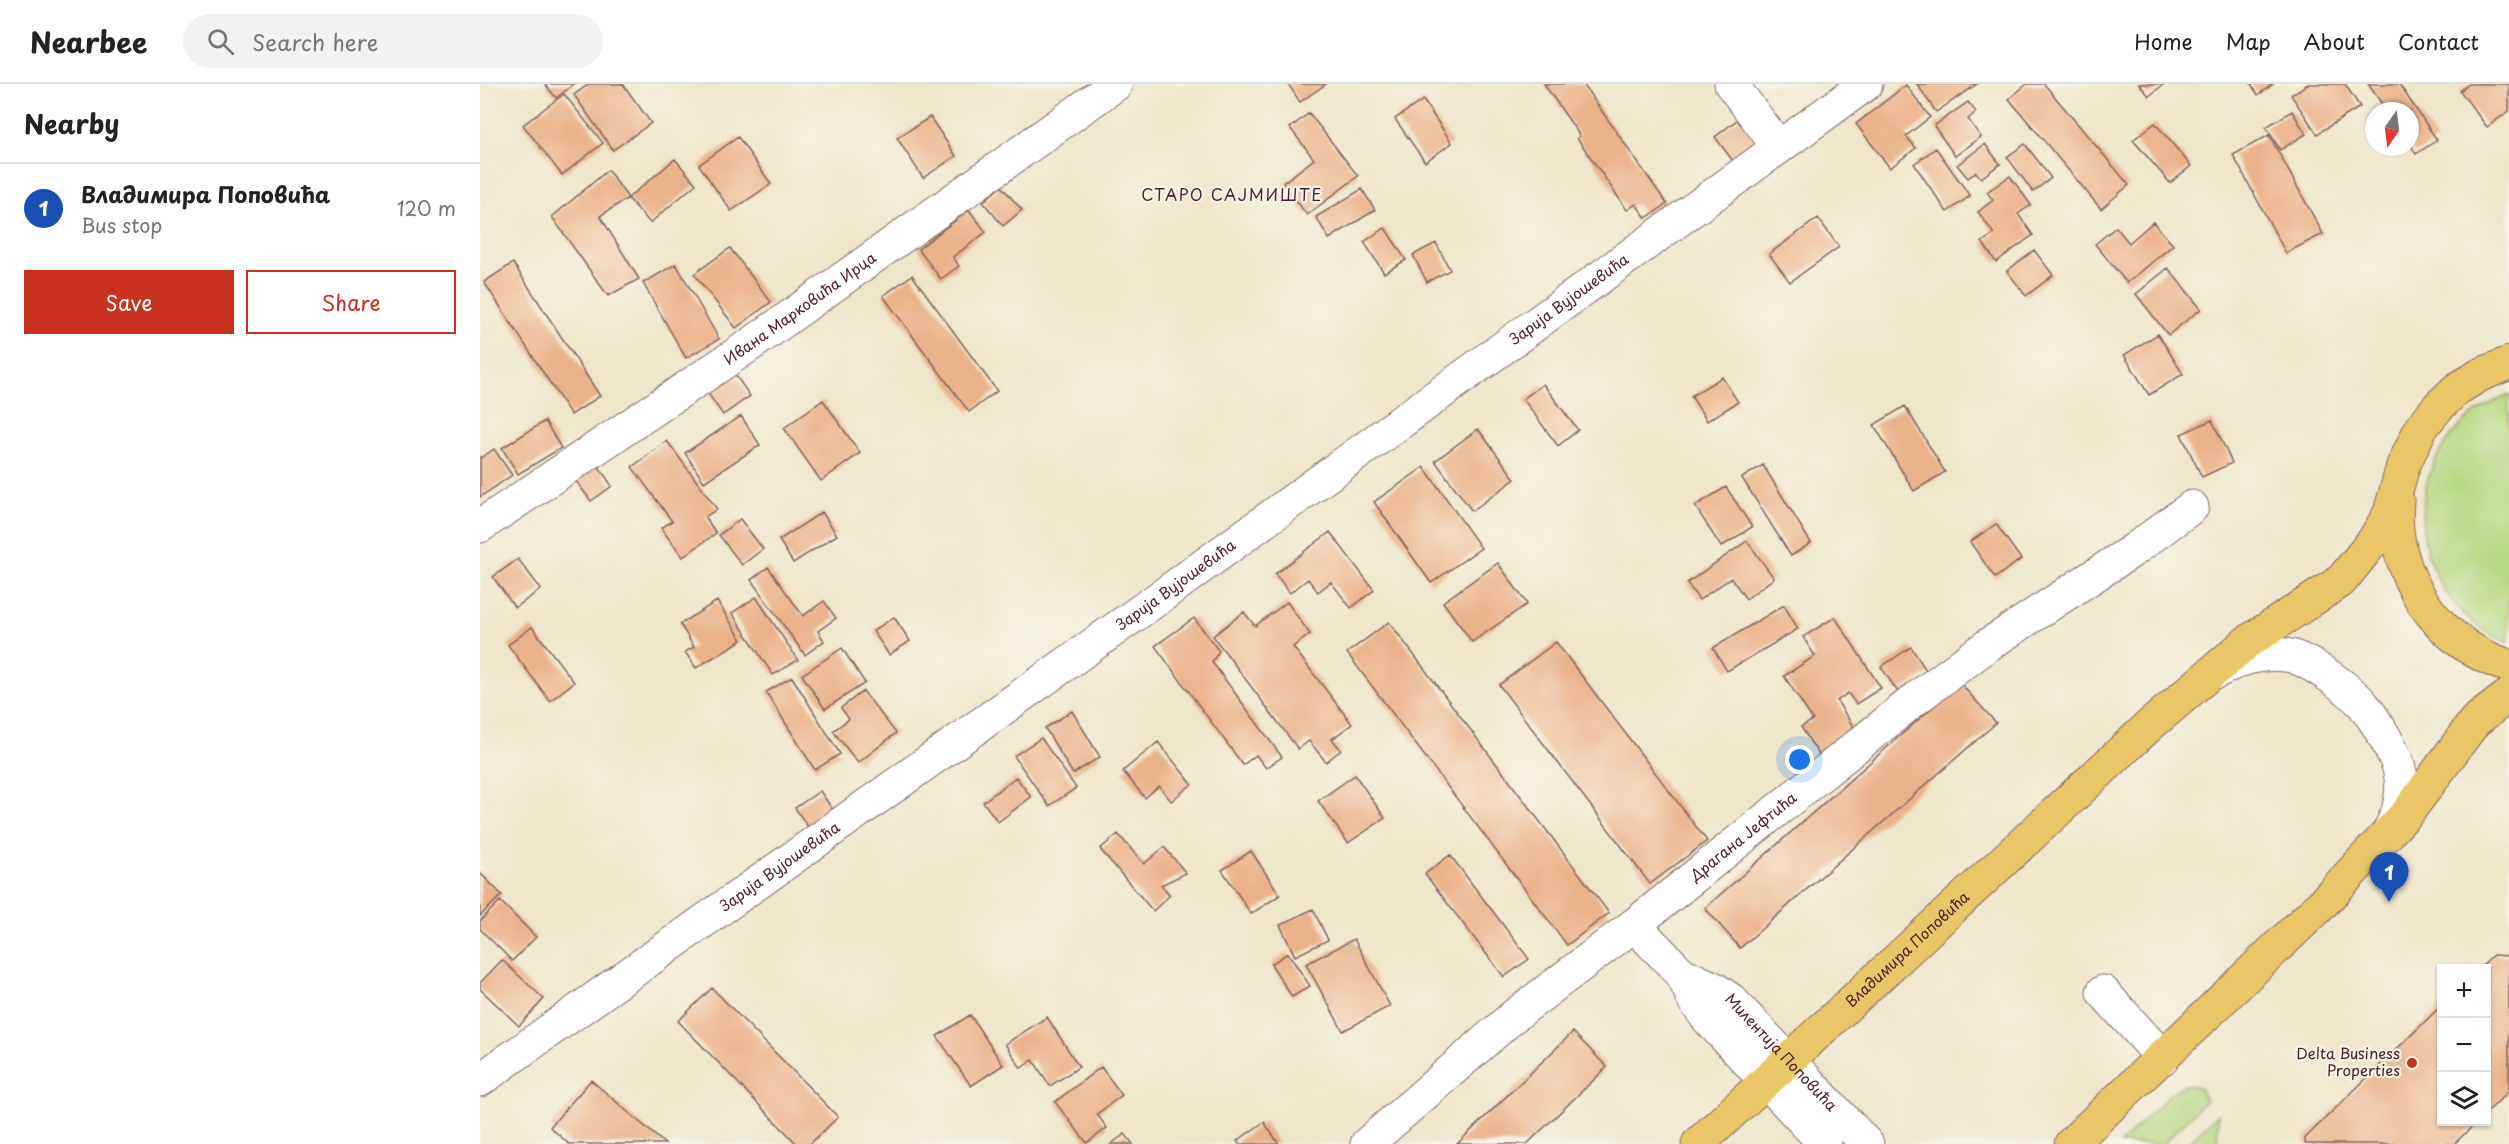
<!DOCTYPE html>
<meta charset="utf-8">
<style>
body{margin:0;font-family:"Playpen Sans",sans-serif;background:#f2f2f2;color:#222}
.controls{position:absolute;right:18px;bottom:18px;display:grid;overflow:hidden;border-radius:0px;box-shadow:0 2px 4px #0004}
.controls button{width:54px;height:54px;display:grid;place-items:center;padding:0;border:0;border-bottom:2px solid #e0e0e0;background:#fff;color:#222;font:30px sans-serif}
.compass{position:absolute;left:1885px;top:18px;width:54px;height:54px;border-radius:50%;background:#fff;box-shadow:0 2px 4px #0004;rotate:194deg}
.you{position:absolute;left:1320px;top:676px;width:21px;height:21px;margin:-15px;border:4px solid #fff;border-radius:50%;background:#1a73e8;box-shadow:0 0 0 9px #1a73e833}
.badge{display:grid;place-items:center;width:39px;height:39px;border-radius:50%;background:#c8321e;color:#fff;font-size:20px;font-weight:700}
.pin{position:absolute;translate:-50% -50px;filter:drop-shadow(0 2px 3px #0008)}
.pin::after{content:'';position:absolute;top:32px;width:21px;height:18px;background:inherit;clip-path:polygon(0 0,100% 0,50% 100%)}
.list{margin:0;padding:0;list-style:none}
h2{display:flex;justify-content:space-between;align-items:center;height:78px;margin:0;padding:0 24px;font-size:26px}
h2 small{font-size:20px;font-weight:400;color:#767676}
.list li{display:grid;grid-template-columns:39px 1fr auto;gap:18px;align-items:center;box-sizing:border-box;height:90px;padding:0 24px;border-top:2px solid #e0e0e0}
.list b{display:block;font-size:22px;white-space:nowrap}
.list p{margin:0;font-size:20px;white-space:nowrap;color:#767676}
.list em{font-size:20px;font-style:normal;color:#767676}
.actions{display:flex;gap:12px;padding:18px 24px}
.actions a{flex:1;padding:14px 0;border:2px solid #c8321e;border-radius:0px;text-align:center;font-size:21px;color:#c8321e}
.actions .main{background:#c8321e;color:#fff}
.icon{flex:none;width:33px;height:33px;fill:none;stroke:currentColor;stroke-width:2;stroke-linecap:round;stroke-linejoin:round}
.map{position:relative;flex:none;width:2029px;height:1060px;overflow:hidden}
header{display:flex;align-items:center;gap:36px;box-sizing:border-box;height:84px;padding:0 30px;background:#fff;border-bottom:2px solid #e0e0e0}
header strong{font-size:28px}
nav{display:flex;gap:33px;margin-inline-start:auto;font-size:21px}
.search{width:420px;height:54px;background:#f2f2f2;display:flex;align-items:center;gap:15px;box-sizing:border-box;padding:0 21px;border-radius:33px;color:#767676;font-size:22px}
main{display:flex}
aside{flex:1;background:#fff}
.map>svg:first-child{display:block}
.green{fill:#b6d880;stroke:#807c56;stroke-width:1.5}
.building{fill:#eab288}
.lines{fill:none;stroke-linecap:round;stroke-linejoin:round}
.minor-casing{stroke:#836563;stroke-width:35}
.major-casing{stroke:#836563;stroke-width:35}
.minor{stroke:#fff;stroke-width:33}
.major{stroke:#e9c769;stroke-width:33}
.poi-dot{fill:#c8321e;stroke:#f7f3e8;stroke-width:2}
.labels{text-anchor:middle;stroke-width:4.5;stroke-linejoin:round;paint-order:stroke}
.street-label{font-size:15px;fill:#4a1f2b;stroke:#f7f3e8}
.poi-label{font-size:15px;fill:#4a1f2b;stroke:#f7f3e8;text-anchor:end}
.neighbourhood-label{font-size:16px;letter-spacing:1.5px;fill:#4a1f2b;stroke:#f7f3e8}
</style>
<header>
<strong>Nearbee</strong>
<div class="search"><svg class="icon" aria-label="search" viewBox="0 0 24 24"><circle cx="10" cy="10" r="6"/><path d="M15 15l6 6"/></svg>Search here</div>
<nav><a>Home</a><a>Map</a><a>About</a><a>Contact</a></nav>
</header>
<main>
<aside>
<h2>Nearby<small></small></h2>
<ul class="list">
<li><span class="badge" style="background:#1a4fb4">1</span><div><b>Владимира Поповића</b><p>Bus stop</p></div><em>120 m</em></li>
</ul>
<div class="actions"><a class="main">Save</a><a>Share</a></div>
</aside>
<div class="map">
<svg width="2029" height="1060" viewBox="0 0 2029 1060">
<rect width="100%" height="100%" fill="#f7f3e8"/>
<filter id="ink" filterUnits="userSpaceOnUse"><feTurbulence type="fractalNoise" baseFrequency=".0167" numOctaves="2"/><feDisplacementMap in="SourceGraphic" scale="12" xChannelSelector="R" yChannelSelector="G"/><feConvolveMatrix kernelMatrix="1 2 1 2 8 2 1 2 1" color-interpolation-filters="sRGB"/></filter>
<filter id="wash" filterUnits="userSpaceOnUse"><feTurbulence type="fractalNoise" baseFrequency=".008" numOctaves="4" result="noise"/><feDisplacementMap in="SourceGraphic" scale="24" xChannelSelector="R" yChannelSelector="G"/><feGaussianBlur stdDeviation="1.35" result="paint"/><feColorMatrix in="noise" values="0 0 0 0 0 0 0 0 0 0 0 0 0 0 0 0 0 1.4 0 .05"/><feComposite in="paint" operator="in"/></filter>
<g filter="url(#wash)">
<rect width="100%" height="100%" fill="#eee6cb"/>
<!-- green -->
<path class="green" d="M2029 311V559C1942 525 1912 412 1979 343 1993 328 2011 319 2029 311Z
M1705 1001 1719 1003 1726 1016 1683 1060H1640L1692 1008Z
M1738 1030 1737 1060H1707Z"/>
<g id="blocks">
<!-- building -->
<path class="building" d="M65 0H94L76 14Z
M109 0H143L171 39 133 66 94 11Z
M808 0H846L820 18Z
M1064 0H1103L1187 120 1166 134 1156 120 1147 126 1097 54 1100 52Z
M1437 0H1497L1456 28Z
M1547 0H1564L1649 101 1621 125 1529 15Z
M1659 0H1684L1669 12Z
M1771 0H1793L1778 11Z
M1828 0H1865L1880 23 1837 50 1811 11Z
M1888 0H1919L1957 56 1936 70 1930 60V27H1907Z
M1989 0H2029V27L2007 43 1980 7Z
M1426 1 1450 33 1426 52 1436 64 1410 84 1376 40Z
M84 10 123 59 82 91 43 41Z
M943 16 972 59 945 78 915 35Z
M1488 18 1496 28 1488 35 1501 53 1475 72 1454 42Z
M1812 27 1826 50 1800 66 1786 43Z
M829 29 878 92 827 131 803 99 834 75 810 44Z
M1266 29 1288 57 1256 81 1235 53Z
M450 33 476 72 443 94 417 54Z
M1675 39 1711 82 1690 99 1653 56Z
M1789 51 1843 150 1806 169 1753 71Z
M258 53 291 100 251 127 219 81Z
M1505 60 1520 80 1501 94 1496 88 1488 94 1477 81Z
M1545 60 1571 94 1553 108 1527 73Z
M1456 64 1490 112 1467 128 1434 80Z
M195 75 216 100 170 139 148 114Z
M128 86 148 114 120 132 159 195 128 212 72 133Z
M1530 92 1551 121 1538 130 1553 151 1516 178 1502 158 1514 150 1498 128 1513 116 1507 108Z
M521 102 542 126 523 142 503 118Z
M882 105 895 126 849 155 836 133Z
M489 126 506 148 473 173 479 182 461 195 438 165Z
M1338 134 1359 163 1310 198 1289 170Z
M1673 138 1693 161 1647 199 1615 160 1636 143 1649 159Z
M905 144 926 176 904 189 884 158Z
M956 159 970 186 947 198 933 171Z
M250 164 291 218 256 244 214 190Z
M1554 166 1573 191 1546 212 1527 187Z
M33 179 120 312 91 331 4 198Z
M196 180 239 255 206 274 163 199Z
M1688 184 1721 225 1688 251 1656 210Z
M432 191 517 307 489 328 403 212Z
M1678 250 1703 290 1669 311 1644 271Z
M254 289 270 312 243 331 227 308Z
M1242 293 1258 318 1227 337 1211 312Z
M1063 300 1098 346 1078 362 1043 315Z
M343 316 380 369 341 397 304 344Z
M1425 322 1465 388 1434 407 1394 341Z
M261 332 280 361 224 398 205 369Z
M1732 336 1752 379 1722 393 1701 350Z
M65 337 81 364 38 390 22 364Z
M998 345 1035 395 992 427 955 377Z
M187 357 237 425 225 433 236 449 203 473 181 444 192 437 152 383Z
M14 365 32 391 0 413V372L1 374Z
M115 377 132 402 111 417 93 393Z
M1283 381 1331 459 1311 472 1262 394Z
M944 383 1001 464 951 499 894 418Z
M1246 403 1272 443 1241 463 1215 422Z
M342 428 357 451 313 479 299 456Z
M260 435 283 465 262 481 239 451Z
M1516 440 1541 475 1515 494 1490 458Z
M850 448 894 506 871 524 851 498 838 508 828 495 810 509 795 490Z
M1267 457 1294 494 1266 515 1251 494 1219 516 1207 499Z
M38 475 61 505 35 524 13 493Z
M1018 479 1047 520 992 558 963 518Z
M288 483 323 532 344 517 356 534 338 547 344 557 325 571 271 496Z
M276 513 318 576 293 591 252 529Z
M237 517 262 556 216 584 205 568 214 563 200 540Z
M807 518 830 550 813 563 872 640 852 655 861 666 846 678 829 657 818 665 733 552 764 528 775 542Z
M1304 521 1318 545 1247 587 1233 564Z
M414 533 430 557 409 571 393 547Z
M1355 533 1401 604 1376 620 1368 609 1357 617 1376 647 1339 671 1321 643 1333 636 1304 592 1335 572 1323 553Z
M714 534 739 567 732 578 802 673 786 684 776 671 763 681 675 562Z
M909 538 1129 829 1087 861 867 569Z
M52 543 94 598 70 617 28 561Z
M1076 558 1227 757 1170 800 1019 601Z
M1431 563 1448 589 1418 608 1401 583Z
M362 564 385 599 345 625 322 591Z
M312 593 360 670 335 686 286 608Z
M1480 599 1516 639 1260 864 1225 824Z
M383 607 416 649 378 679 353 647 369 635 361 624Z
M592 627 620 673 593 690 565 644Z
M561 654 596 704 569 722 534 672Z
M678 658 712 700 691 717 679 702 665 714 643 687Z
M875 691 905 734 868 759 838 717Z
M536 693 551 713 518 738 503 718Z
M340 707 353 726 328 743 315 724Z
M638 750 664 780 684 763 706 789 681 801 690 811 673 827 620 765Z
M771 767 800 811 771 830 742 786Z
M970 771 1049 875 1024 893 945 790Z
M0 789 22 811 0 832Z
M20 817 56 853 32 877 0 845V837Z
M833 825 848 856 815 872 800 841Z
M874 855 910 922 863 947 826 880Z
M808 869 830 902 812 913 791 880Z
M2013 871 2029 872V1007L2006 1029V884H1999Z
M22 876 64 915 39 942 0 905V899Z
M232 904 358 1033 330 1060H317L198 937Z
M1962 921V1038H1997L1974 1060H1825V1054Z
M490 931 523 981 491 1002 457 952Z
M567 933 599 983 570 1002 553 976 541 984 525 960Z
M1093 948 1127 983 1047 1060H977Z
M621 983 642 1011 617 1030 627 1044 607 1059 575 1018Z
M111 996 185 1060H89L70 1043Z
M784 1038 799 1060H759L757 1057Z
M645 1050 653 1060H631Z"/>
</g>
</g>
<g filter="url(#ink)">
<use href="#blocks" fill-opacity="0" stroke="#836563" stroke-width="1.5"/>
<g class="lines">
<defs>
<g id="minor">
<path d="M1251 0 1298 62"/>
<path id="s1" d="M0 442 270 261 636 0"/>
<path d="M1736 588C1759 575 1779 568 1806 571 1827 574 1865 602 1880 617 1894 633 1919 673 1921 694 1924 714 1917 734 1907 751"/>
<path d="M1154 841 1202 890 1215 918 1229 936 1345 1060"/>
<path id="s2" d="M1202 890 1235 905 1251 916 1387 1060"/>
<path d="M1623 908 1683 974"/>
<path id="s3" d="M0 996 676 516 1386 0"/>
<path id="s4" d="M887 1060 1035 931 1154 841 1438 613 1508 561 1655 465 1712 423"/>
</g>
<g id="major">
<path d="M1917 416C1910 490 1957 561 2029 582"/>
<path id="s5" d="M1218 1060 1669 642 1766 559 1861 497 1894 456 1910 429 1923 382 1941 344 1958 323 1977 305 2000 291 2029 279"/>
<path d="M1591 1060 1840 822 1928 728 1995 637 2029 611"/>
</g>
</defs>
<!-- minor casing -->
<use href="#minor" class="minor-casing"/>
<!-- major casing -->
<use href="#major" class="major-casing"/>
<!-- minor -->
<use href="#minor" class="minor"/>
<!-- major -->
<use href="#major" class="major"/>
</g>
</g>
<!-- markers -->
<circle class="poi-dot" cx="1932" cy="979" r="6"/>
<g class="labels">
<!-- street labels -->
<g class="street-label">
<text dy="5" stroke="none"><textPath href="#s3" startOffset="1340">Зарија Вујошевића</textPath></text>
<text dy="5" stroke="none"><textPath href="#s1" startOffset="387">Ивана Марковића Ирца</textPath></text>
<text dy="5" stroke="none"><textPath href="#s3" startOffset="854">Зарија Вујошевића</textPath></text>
<text dy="5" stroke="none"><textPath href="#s4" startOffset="486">Драгана Јефтића</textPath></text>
<text dy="5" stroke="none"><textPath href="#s3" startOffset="368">Зарија Вујошевића</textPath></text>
<text dy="5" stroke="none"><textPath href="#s5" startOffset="286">Владимира Поповића</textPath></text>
<text dy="5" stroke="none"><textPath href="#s2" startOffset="128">Милентија Поповића</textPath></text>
</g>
<!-- poi labels -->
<g class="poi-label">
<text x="1920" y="975">Delta Business<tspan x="1920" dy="17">Properties</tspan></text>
</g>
<!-- neighbourhood labels -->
<g class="neighbourhood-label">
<text x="752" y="117">СТАРО САЈМИШТЕ</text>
</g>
</g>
</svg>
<div class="controls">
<button>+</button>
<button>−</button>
<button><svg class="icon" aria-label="layers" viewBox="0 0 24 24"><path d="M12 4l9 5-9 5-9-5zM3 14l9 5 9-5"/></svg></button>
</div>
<svg class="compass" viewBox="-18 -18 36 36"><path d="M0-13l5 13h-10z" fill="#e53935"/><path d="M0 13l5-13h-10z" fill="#767676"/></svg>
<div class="you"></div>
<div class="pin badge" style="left:1909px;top:818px;background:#1a4fb4">1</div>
</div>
</main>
